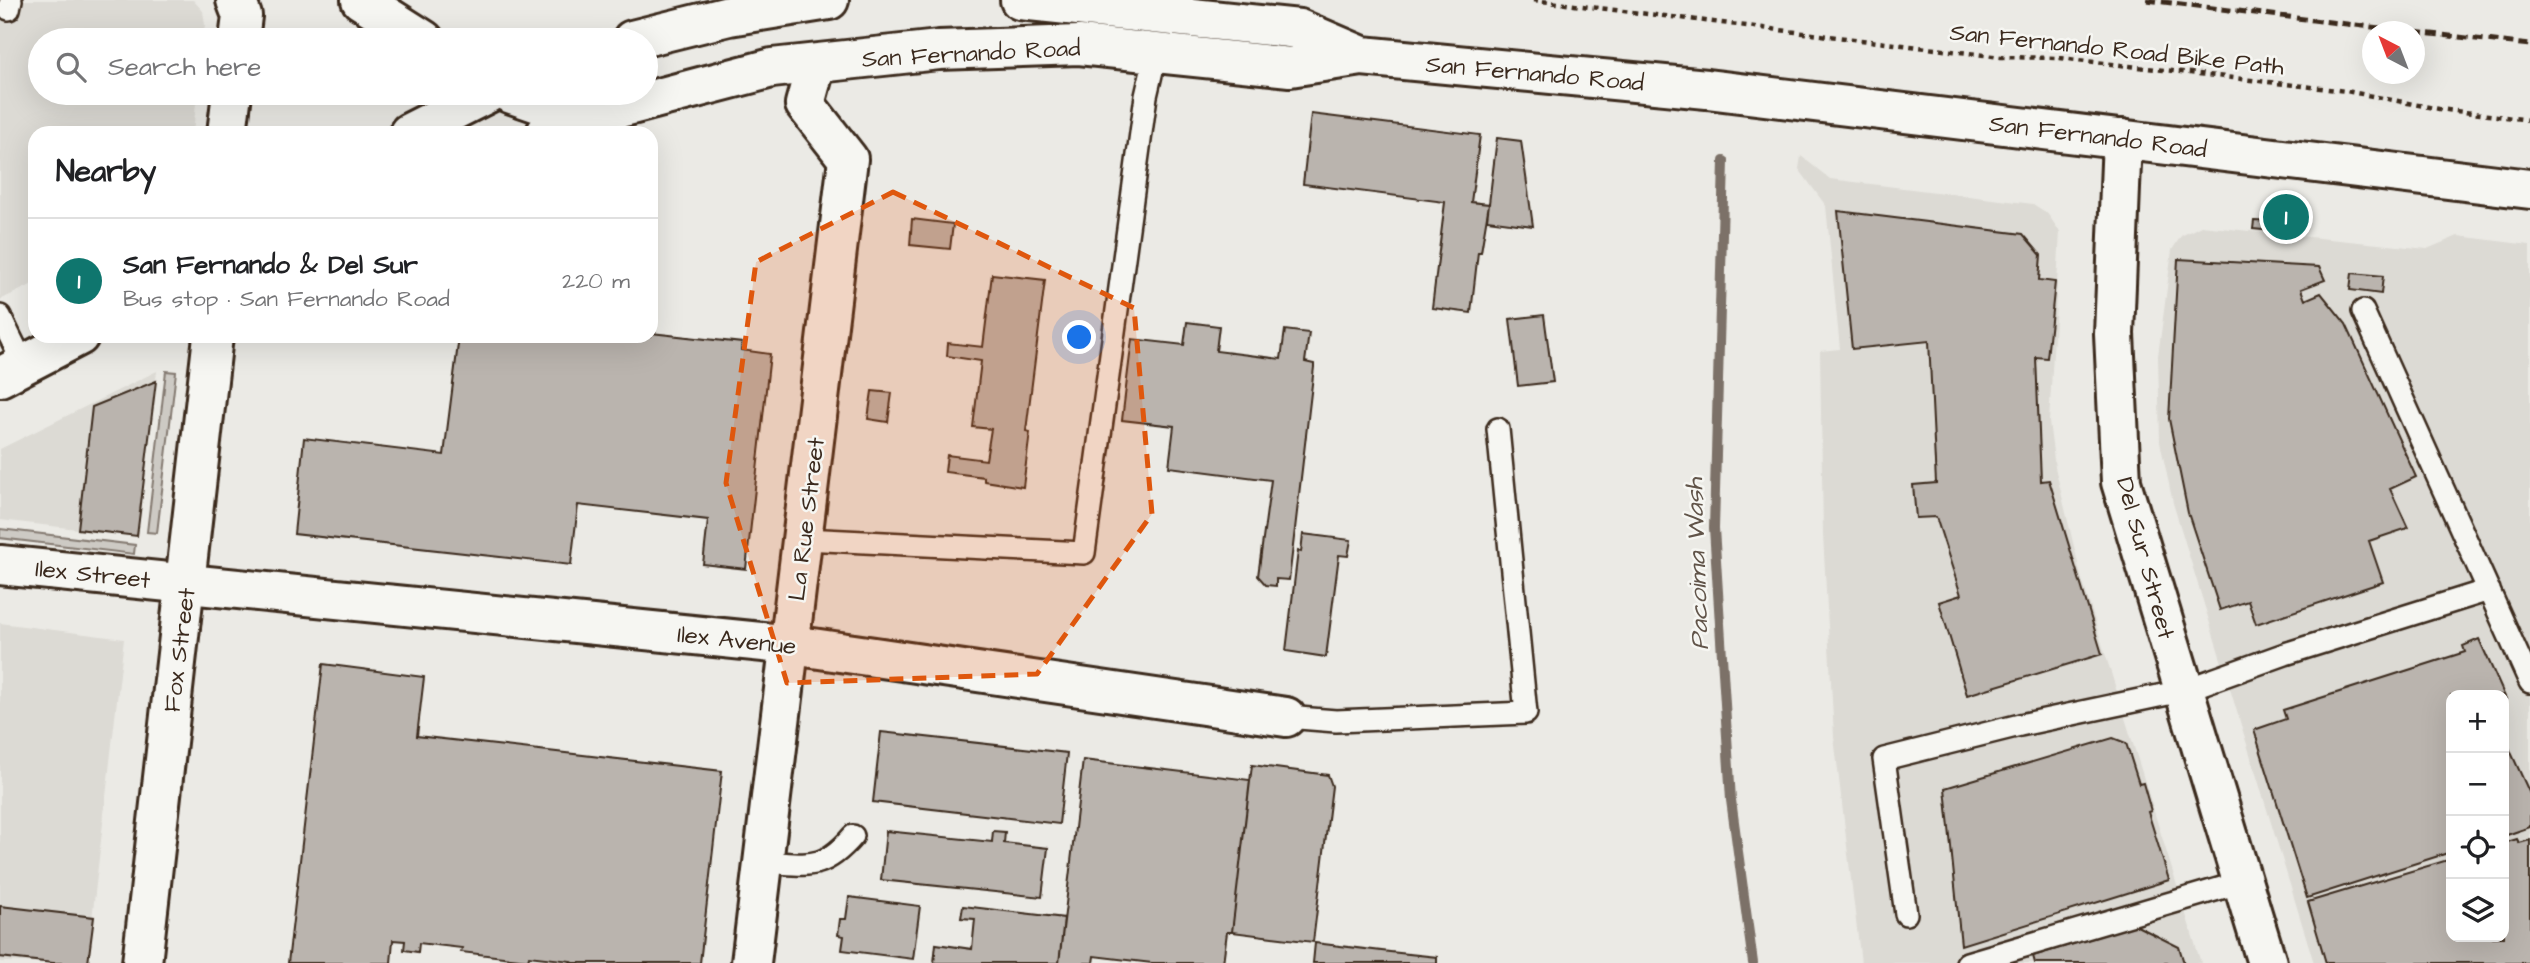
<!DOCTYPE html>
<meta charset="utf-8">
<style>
body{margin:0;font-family:"Architects Daughter",sans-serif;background:#f6f6f6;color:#202124}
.controls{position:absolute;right:21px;bottom:21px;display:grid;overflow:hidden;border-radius:14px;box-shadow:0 7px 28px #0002}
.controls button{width:63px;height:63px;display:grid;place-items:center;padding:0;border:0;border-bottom:2px solid #e0e0e0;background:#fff;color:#202124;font:35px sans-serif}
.compass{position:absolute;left:2362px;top:21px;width:63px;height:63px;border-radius:50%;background:#fff;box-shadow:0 7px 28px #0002;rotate:318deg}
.you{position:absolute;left:1080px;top:338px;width:24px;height:24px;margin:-18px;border:5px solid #fff;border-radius:50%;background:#1a73e8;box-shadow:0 0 0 10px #1a73e833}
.badge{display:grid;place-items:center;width:46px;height:46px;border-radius:50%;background:#0f766e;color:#fff;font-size:23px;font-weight:700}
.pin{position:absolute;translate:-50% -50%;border:4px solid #fff;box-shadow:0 2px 7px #0006}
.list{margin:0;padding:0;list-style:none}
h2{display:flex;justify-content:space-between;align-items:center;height:91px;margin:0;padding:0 28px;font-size:30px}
h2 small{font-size:23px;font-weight:400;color:#757577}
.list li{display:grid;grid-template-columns:46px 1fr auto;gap:21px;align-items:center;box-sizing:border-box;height:126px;padding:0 28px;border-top:2px solid #e0e0e0}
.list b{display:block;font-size:26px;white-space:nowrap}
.list p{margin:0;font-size:23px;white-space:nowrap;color:#757577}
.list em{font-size:23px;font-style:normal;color:#757577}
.icon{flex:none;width:38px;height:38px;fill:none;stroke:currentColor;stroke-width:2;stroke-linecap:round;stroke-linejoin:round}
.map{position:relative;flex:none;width:2530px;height:963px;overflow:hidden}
.search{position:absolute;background:#fff;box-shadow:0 7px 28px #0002;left:28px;top:28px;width:630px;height:77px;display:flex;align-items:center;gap:18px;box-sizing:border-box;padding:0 24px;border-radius:38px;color:#757577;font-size:26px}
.panel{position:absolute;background:#fff;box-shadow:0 7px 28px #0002;left:28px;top:126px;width:630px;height:217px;border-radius:21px}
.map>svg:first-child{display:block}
.built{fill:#dcdad4;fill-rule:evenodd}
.green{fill:#cdcac4;stroke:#847a71;stroke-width:2}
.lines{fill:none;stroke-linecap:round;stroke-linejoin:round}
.stream{stroke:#7c7167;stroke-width:10}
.building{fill:#bab4ae;stroke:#3b2a1e;stroke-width:2}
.lane-casing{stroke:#3b2a1e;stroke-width:26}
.street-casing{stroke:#3b2a1e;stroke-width:44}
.secondary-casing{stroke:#3b2a1e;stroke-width:44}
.primary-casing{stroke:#3b2a1e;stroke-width:44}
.path{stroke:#3b2a1e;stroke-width:4.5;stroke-dasharray:5 5;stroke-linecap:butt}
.lane{stroke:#f6f6f2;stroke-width:21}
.street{stroke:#f6f6f2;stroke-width:38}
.secondary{stroke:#f6f6f2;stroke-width:38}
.primary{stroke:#f6f6f2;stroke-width:38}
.rail{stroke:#3b2a1e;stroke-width:5;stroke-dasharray:10 5;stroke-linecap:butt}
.marked{fill:#df570d;fill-opacity:0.2;stroke:#df570d;stroke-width:5;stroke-dasharray:14 9;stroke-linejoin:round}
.labels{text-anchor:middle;stroke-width:5;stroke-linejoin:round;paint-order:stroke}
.street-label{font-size:24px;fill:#3b2a1e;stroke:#f6f6f2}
.water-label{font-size:26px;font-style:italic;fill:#615449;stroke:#f6f6f2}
</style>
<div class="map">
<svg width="2530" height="963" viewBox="0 0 2530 963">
<rect width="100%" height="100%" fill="#ebeae5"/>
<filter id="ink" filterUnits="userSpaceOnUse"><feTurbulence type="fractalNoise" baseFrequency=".0143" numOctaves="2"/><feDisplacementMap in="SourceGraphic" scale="14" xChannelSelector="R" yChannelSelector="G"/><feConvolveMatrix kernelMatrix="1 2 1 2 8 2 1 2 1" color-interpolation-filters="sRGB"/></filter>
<g filter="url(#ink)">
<!-- built -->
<path class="built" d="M0 0H193L203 11 205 25 203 40H40V93H197L193 133H35V283L0 300Z
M1801 156 1830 179 2033 204 2047 213 2060 232 2049 422 2055 467 2081 576 2201 963H1861L1834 737 1823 535 1820 351 1840 349 1826 206 1799 169Z
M2201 226 2427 249 2458 236 2530 245V963H2314L2173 503 2160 442 2158 356 2172 250 2181 236ZM2451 695H2504V937H2451Z
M157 371 137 536 0 520V449Z
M0 623 124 639 87 963 0 962Z"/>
<!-- green -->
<path class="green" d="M166 371 176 372 157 533 147 532Z
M0 529 135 545 134 554 0 538Z"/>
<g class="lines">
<!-- stream -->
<path class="stream" d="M1724 161 1714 528 1731 800 1753 963"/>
</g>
<!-- building -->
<path class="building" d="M1311 114 1480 135 1471 202 1489 204 1481 252H1478L1471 313 1432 308 1445 202 1303 184Z
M1497 138 1521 141 1533 226 1487 220Z
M1838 211 2023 234 2041 255 2039 280 2055 282 2047 358 2036 357 2041 481 2049 480 2102 654 1967 695 1939 602 1961 595 1936 517 1916 518 1913 485 1936 483 1929 341 1852 349Z
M912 219 953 224 950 249 910 245Z
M2254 221 2273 222 2272 231 2253 229Z
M2178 259 2319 267 2325 280 2301 289 2305 300 2321 293 2346 324 2416 477 2390 489 2408 528 2369 541 2383 582 2256 624 2248 601 2220 610 2188 513 2169 419Z
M2352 273 2383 276 2381 294 2350 290Z
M992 274 1045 280 1026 431 1030 432 1023 487 984 481V477L945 472 947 455 986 460 991 429 973 427 981 361 947 356 948 343 983 347Z
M1544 315 1553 382 1518 386 1510 319Z
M1187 322 1219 326 1216 351 1281 359 1285 330 1309 333 1305 362 1314 364V367L1289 580 1276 579V586L1266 585 1258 576 1271 480 1169 467 1174 426 1122 420 1132 339 1184 345Z
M651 333 742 343 741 350 770 354 746 569 703 564 708 520 578 505 571 565 294 534 304 438 444 455 459 336H651Z
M156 381 137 536 78 529 92 407Z
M872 391 892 393 888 422 868 419Z
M1303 534 1351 540 1348 556 1339 555 1326 657 1286 651 1298 551 1301 552Z
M2479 639 2506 699 2504 700V695H2451V852L2307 898 2254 730 2286 719 2283 710 2465 652 2463 646Z
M323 664 424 677 417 736 722 771 700 963H570L571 961 529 956 528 960 461 952 462 948 419 943 418 952 404 950 405 941 393 940 391 963H288Z
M881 732 1067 753 1059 824 873 802Z
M2504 737 2530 794V827L2504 836Z
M2113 738 2126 743 2139 784 2143 783 2151 811 2148 812 2169 880 1961 945 1945 788Z
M1083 760 1250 780 1232 932H1227L1223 963H1152L1094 956 1093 963H1059Z
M1252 765 1328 775 1332 786 1313 942 1232 932Z
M886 831 992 842 993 831 1005 832 1004 843 1048 848 1042 897 881 880Z
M2517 839 2519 843 2530 840V963H2326L2308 902 2451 859V937H2504V843Z
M849 897 920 906 913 959 842 950 844 936 838 935 840 919H846Z
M0 906 94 917 88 963H53L0 957Z
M963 906 1064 918 1059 963H934L936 944 972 949 975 919 961 918Z
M2135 925 2179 947 2184 963H2035L2033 956Z
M1315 943 1390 952 1437 957V963H1313Z"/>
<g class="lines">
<defs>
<path id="lane" d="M9 9 11 0
M2363 311 2530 682
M0 316 24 365
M804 539 1084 553 1146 96 1156 53
M1286 717 1336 721 1526 713 1498 429
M764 862C808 864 822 872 853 836
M1906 914 1884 759 2020 725 2182 691 2285 654 2489 590
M1967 963 2242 882"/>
<path id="street" d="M2122 139 2114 334 2121 482 2267 963
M0 565 792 645 1286 717
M751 963 848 159 805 104 816 64"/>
<path id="secondary" d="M632 40 729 16 829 0
M409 133 488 93
M546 133 582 118
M0 377 79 336
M142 963 213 336"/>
<path id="primary" d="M236 0 242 16 239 40
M361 0 424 40
M1020 0 1299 29 1362 56
M509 93 582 118 772 68 939 50 1079 45 1290 67 1362 56 1707 89 2530 189
M227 133 232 93"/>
</defs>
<!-- lane casing -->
<use href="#lane" class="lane-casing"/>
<!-- street casing -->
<use href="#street" class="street-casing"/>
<!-- secondary casing -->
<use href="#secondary" class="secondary-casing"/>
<!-- primary casing -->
<use href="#primary" class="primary-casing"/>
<!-- path -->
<path class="path" d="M1533 0 2001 57 2060 58 2346 91 2439 109 2530 120"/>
<!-- lane -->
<use href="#lane" class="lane"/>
<!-- street -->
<use href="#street" class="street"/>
<!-- secondary -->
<use href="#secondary" class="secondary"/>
<!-- primary -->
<use href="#primary" class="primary"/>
<!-- rail -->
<path class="rail" d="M2147 0 2413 32
M2414 32 2530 45"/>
</g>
</g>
<!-- marked area -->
<path class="marked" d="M893 192 1134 308 1152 514 1037 674 787 683 726 483 756 262Z"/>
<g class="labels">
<!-- street labels -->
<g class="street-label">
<text transform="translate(2117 49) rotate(6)" y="8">San Fernando Road Bike Path</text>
<text transform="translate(971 53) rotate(-3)" y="8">San Fernando Road</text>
<text transform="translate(1535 73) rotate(5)" y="8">San Fernando Road</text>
<text transform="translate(2098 136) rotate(7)" y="8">San Fernando Road</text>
<text transform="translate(806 519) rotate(-83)" y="8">La Rue Street</text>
<text transform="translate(2146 558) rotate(75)" y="8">Del Sur Street</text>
<text transform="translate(93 574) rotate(6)" y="8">Ilex Street</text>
<text transform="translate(737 640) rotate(6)" y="8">Ilex Avenue</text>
<text transform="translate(179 650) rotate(-83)" y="8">Fox Street</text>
</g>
<!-- water labels -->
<g class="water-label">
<text transform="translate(1696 564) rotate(-92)" y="9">Pacoima Wash</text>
</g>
</g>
</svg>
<div class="controls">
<button>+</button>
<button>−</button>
<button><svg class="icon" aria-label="locate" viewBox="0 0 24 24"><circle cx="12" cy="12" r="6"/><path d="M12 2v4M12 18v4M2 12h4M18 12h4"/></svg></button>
<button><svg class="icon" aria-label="layers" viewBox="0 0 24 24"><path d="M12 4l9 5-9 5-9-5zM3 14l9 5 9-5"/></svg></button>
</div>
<svg class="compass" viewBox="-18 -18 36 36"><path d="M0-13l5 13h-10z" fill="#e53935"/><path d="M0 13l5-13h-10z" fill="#757577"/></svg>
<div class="you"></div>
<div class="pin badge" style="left:2286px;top:217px">1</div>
<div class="search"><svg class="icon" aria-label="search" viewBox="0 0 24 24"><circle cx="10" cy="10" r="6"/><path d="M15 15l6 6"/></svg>Search here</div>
<section class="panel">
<h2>Nearby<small></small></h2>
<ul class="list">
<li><span class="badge">1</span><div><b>San Fernando &amp; Del Sur</b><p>Bus stop · San Fernando Road</p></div><em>220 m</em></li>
</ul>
</section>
</div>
